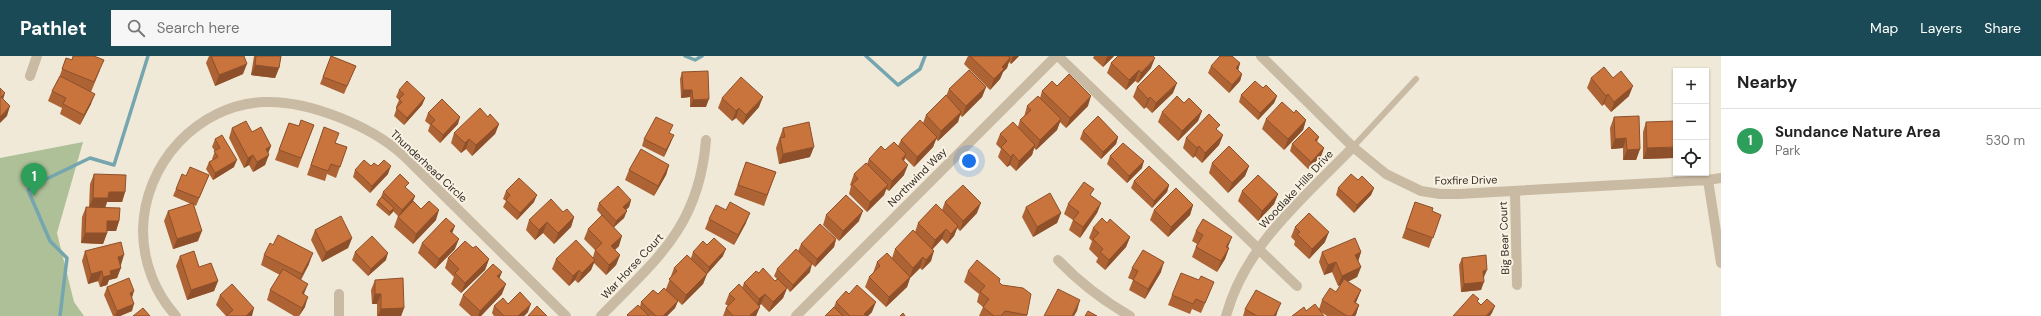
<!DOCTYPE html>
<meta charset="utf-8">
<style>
body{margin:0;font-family:"DM Sans",sans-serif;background:#f6f6f6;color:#222}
.controls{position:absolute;right:12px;top:12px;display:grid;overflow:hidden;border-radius:0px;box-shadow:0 1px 3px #0004}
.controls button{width:36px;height:36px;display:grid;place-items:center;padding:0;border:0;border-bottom:1px solid #e0e0e0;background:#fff;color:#222;font:20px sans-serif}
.you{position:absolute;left:969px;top:105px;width:14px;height:14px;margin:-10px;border:3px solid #fff;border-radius:50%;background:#1a73e8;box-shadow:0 0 0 6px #1a73e833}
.badge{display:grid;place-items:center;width:26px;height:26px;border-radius:50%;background:#1a4a56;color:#fff;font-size:13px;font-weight:700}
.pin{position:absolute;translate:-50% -33px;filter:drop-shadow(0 1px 2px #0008)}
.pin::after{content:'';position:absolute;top:21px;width:14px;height:12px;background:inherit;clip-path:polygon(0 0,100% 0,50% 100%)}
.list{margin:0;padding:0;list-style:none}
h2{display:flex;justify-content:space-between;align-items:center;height:52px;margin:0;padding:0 16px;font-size:17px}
h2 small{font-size:13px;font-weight:400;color:#767676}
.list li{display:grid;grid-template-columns:26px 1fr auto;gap:12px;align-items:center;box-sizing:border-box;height:64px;padding:0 16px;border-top:1px solid #e0e0e0}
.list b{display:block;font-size:15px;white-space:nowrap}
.list p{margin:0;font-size:13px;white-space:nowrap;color:#767676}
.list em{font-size:13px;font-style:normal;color:#767676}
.icon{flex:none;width:22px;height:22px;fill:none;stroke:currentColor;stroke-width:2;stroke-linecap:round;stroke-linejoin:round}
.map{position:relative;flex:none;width:1721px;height:260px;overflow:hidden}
header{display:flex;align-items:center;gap:24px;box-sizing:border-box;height:56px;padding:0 20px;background:#1a4a56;color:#fff}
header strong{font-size:19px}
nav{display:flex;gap:22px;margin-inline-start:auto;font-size:14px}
.search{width:280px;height:36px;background:#f6f6f6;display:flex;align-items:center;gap:10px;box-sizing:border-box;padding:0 14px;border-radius:0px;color:#767676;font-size:15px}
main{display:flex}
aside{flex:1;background:#fff}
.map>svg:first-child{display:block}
.green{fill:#adc097}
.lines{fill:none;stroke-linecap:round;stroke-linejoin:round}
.stream{stroke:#75a5af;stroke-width:3.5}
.service{stroke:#c9baa3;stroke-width:6}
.minor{stroke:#c9baa3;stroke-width:10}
.wall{fill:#ad6334}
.shaded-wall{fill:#8d502b}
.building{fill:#c9733d;stroke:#8d502b}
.labels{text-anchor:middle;stroke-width:4;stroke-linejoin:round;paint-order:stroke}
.street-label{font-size:11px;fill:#342c25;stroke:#f9f2e3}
</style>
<header>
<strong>Pathlet</strong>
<div class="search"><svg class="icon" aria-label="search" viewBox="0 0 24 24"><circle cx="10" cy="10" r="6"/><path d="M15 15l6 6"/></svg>Search here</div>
<nav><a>Map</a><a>Layers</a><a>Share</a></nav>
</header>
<main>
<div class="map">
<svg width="1721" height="260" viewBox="0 0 1721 260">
<rect width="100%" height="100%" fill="#f1e9d7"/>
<!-- green -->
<path class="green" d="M83 86 57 177 74 246 84 260H0V102Z"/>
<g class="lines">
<!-- stream -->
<path class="stream" d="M685 0 695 4 702 0
M866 0 898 29 920 13 925 0
M60 260 67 202 50 185 28 134 38 127 90 102 114 109 148 0"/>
<!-- service -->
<path class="service" d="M1353 91 1416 23"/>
<!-- minor -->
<path class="minor" d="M1058 0 1297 230
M1261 0 1353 91 1386 118 1421 135 1440 138H1459L1708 124 1721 122
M30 20 37 0
M1708 124 1721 207
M1515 135 1517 229
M1058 204C1080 227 1102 244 1130 260
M339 238V260
M176 260C155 237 143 206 143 174 144 108 197 49 264 46 308 44 371 70 403 99L566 260
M601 260C658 202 699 170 706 84
M796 260 1056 0
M1226 260C1245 189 1304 142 1353 91"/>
</g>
<!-- wall -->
<path class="wall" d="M209 0H244L243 18 215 30 206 7Z
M254 0H281L279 12 275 22 251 19Z
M331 0 356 10 344 38 320 28Z
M968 0H1019L1011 8 1009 6 1007 12 1003 16 1000 23 990 34 964 8Z
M1094 0H1114L1103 11 1093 2Z
M66 2 100 14 91 36V48L80 69 60 58 62 52 48 45 52 35 59 22Z
M1111 7 1151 12 1138 27 1135 25 1126 34 1107 17Z
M1240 7 1238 14 1242 18 1240 25 1229 37 1208 17 1211 10Z
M682 16 706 51H690V41L681 42 680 23Z
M1591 22H1613L1629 40 1611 56 1604 48 1602 50 1587 32Z
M1057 30 1088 50 1066 72 1060 66 1057 74 1036 94 1034 92 1032 99 1016 115 1010 109 1007 111 998 101 1001 93 996 88 1000 78 1018 71 1020 64 1024 61 1027 50 1040 42 1042 35Z
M986 31 982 41 962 61 960 59 958 66 938 85 936 83 933 91 914 111 905 102 904 105V119L889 135 886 133 884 139 867 156 849 138 851 130 850 129 854 118 867 108 869 103 885 94 898 90 901 84 923 67 926 59 946 40 949 33Z
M1137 31 1173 37 1152 57 1146 51 1144 53 1133 41Z
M1263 32 1277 40 1274 47 1258 64 1239 46 1241 39Z
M399 34 425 42 422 49 404 69 394 60 397 51H396L399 44 396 41Z
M722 42 759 51 743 69 736 62 732 65 718 52Z
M1202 55 1198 65 1178 85 1158 66 1162 56Z
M428 57 458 68 440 87 428 75 430 69 425 65Z
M1294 57 1306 64 1303 74 1284 94 1262 73 1266 63Z
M488 61 499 68 495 78 472 100 466 93 461 97 451 87 454 77Z
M1614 61 1640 93 1636 104H1623V92L1611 93 1610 72Z
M1646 66 1673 102 1643 103V76Z
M289 67 299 70 314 69 298 112 275 104Z
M324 71 335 87 347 91 336 122 327 118 325 125 307 119Z
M232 72 252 76 271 90 268 97 265 109 253 116 249 109 244 112 229 82Z
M783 72 810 101 779 108 776 92Z
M1083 75 1118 81 1116 88 1101 103 1080 83Z
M670 77 671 86 664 101 642 90 644 83Z
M1223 79 1219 89 1202 107 1195 100 1193 102 1183 92 1186 82Z
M1319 81 1317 86 1324 92 1321 100 1308 113 1290 95 1292 88Z
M215 83 234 111 213 124 206 113 209 106 213 104 212 103 215 95 212 91Z
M1110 100 1142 112 1127 127 1107 108Z
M746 106 776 116 764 150 734 139Z
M1212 107 1249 110 1245 120 1228 137 1209 117Z
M669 109 666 119 654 140 625 124 629 114Z
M371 110H378L388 118 370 137 353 121 355 114Z
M94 118 125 136 122 146H107L105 152 119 165 116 175H107V177L103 188 81 187 82 161 86 151H89L90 128Z
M209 119 196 150 194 149 198 185 173 193 164 165 168 155 191 148 173 140 176 133 186 120Z
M1358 124 1374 132 1371 139 1354 157 1336 139 1338 132Z
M1134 125 1169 129 1167 136 1152 152 1131 132Z
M407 133 415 140 413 145 421 153 436 164 413 188 394 171 398 160 393 155 389 160 376 149 378 145 381 141 383 136Z
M506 135 534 146 517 164 503 151 506 145 503 143Z
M1242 135 1278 138 1274 148 1258 165 1238 145Z
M1092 140 1101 147 1097 157 1080 182 1069 174 1073 164 1064 158 1068 148Z
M631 144 629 151 626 154 624 162 614 171 619 190 614 194 620 199 616 209 606 219 594 207 591 214 578 227 575 224 569 230 552 213 556 203 593 201 595 194 584 183 588 173 602 160 597 154 599 147Z
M945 146 977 157 960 175 957 172 954 180 947 188 942 183 933 193 931 205 922 214 920 212 910 222 907 231 886 251 865 231 869 221 873 217 877 206 892 202 895 193 915 176 918 167 942 154Z
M1415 146 1432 155 1441 159 1429 192 1402 182Z
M1193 149 1190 159 1168 181 1150 164 1154 154Z
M1026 151 1061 157 1057 167 1033 181 1022 161Z
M563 156 574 161 571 171 554 188 543 177 535 184 526 174 529 164Z
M826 159 859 165 839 185 823 169Z
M709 163 746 167 734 189 705 173Z
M1107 167 1130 181 1126 191 1105 214 1096 206 1098 202 1089 193 1092 185 1089 182 1093 172Z
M1295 171 1325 186 1309 203 1294 189 1295 185 1291 181Z
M315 174 352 182 348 192 322 206 311 184Z
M1196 175 1229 192 1225 203 1217 216 1192 201 1197 188 1192 185Z
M453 177 455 193 435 213 418 197 422 187Z
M836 183 834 191 815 211 798 195 801 188Z
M707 189 723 200 707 218 703 228 682 249 678 245 675 252 667 260H627V259L640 251 641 246 658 238 666 233 674 212 691 202 693 196Z
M473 192 489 203 485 214 461 237 451 228 454 221 445 212 448 202Z
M85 195 121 209 117 222 109 224 107 229 100 231 98 225 88 228 82 205Z
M355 196 386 204 368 220 352 204Z
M1322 196H1361L1358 205 1361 211 1357 221 1348 226 1361 234 1357 244 1356 247 1359 249 1355 260H1327L1321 256 1306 255 1319 253 1322 244 1336 236 1341 229 1338 230 1332 216 1324 219 1319 206Z
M264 199 309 208 301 224 304 238 305 251 299 260H294L267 244 270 234 280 219 261 209Z
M180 200 199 211 218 225 214 235 187 244 176 210Z
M1462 202 1484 221 1483 222 1481 234 1461 236 1459 209Z
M1132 212 1161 216 1145 243 1129 234 1133 224 1128 222Z
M777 213 810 216 790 236 787 232 783 242 769 256 761 248 759 250 756 260H723L726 252 728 250 725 248 729 238 742 232 744 227 759 217 775 225 777 223 774 220Z
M968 215 999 226 1027 259V260H979L983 251 977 246 979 238 964 226Z
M499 222 502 238 481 260H471L459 249 463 239Z
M375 224 404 252 401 260H377V248H372L371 234Z
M1199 224 1210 236 1201 257 1192 253 1190 258 1168 249 1172 239Z
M107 231 132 242V255L120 260H113L104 239Z
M220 239 252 260H226L216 249Z
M836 246 872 256 868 260H825L834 251Z
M508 248 528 256 524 260H494L492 257 494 250Z
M1245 253 1277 257 1276 260H1243Z"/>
<!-- shaded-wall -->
<path class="shaded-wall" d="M1013 0H1019L1011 8Z
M1108 0H1114L1103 11 1107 1Z
M1010 2 1007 12 1003 16 1000 23 990 34 994 23 1002 11Z
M1155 2 1151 12 1138 27 1141 17Z
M1240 7 1238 15 1236 12Z
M247 8 243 18 215 30 219 19Z
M255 9 279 12 275 22 251 19Z
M1139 14 1135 25 1126 34 1129 24Z
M1242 18 1240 25 1229 37 1232 29Z
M1177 27 1173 37 1152 57 1156 47Z
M1633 30 1629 40 1611 56 1614 46Z
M986 31 982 41 962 61 966 50Z
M683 34H692L690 41 681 42Z
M5 37 2 47 1 41Z
M95 38 91 48 80 69 84 59Z
M1608 38 1604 48 1602 50 1606 40Z
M1091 40 1088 50 1066 72 1070 62Z
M1277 40 1274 47 1258 64 1260 57Z
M763 41 759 51 743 69 746 59Z
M1150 41 1146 51 1144 53 1148 43Z
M425 42 422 49 404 69 407 62Z
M709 43 706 51H690L693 44Z
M10 50 7 60 0 67V61Z
M739 52 736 62 732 65 736 55Z
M1202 55 1198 65 1178 85 1182 75Z
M961 56 958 66 938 85 941 75Z
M460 61 458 68 440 87 443 79Z
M1061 63 1057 74 1036 94 1040 84Z
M1306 64 1303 74 1284 94 1288 83Z
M499 68 495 78 472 100 476 89Z
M674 79 671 86 664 101 666 94Z
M1223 79 1219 89 1202 107 1205 97Z
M937 81 933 91 914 111 917 101Z
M1118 81 1116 88 1101 103 1103 96Z
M1626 82 1623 92 1611 93 1615 83Z
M469 83 466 93 461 97 465 87Z
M1035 89 1032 99 1016 115 1019 105Z
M271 90 267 100 269 99 265 109 253 116 257 106 266 93Z
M1199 90 1195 100 1193 102 1197 92Z
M814 91 810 101 779 108 783 98Z
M1676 91 1673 102 1643 103 1647 92Z
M1324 92 1321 100 1308 113 1311 106Z
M1640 93 1636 104H1623L1627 94Z
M906 98 903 108 902 103Z
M1013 98 1010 109 1007 111 1011 101Z
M253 99 249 109 244 112 248 102Z
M237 104 234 111 213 124 215 117Z
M1144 105 1142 112 1127 127 1129 120Z
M669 109 666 119 654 140 658 130Z
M908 109 904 119 889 135 892 125Z
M391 110 388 118 370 137 372 130Z
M1249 110 1245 120 1228 137 1232 127Z
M888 129 884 139 867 156 870 146Z
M1169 129 1167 136 1152 152 1154 145Z
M1374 132 1371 139 1354 157 1357 149Z
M109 136H125L122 146H107L105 152H89L93 142Z
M1278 138 1274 148 1258 165 1262 155Z
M537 139 534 146 517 164 520 157Z
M415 140 412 147 399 161 402 154Z
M631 144 629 151 621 158 623 151Z
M981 147 977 157 960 175 963 165Z
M1101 147 1097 157 1080 182 1083 171Z
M1193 149 1190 159 1168 181 1171 171Z
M394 152 393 156 389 160 390 156Z
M439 154 436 164 413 188 416 178Z
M627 155 624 162 613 172 616 165Z
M863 155 859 165 839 185 843 175Z
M750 157 746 167 734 189 738 179Z
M1061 157 1057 167 1033 181 1037 171Z
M574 161 571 171 554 188 558 177Z
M107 165H119L116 175H104Z
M547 166 543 177 535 184 539 174Z
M455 170 451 180 450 175Z
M958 170 954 180 947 188 951 178Z
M946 173 942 183 931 194 935 184Z
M202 175 198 185 173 193 177 183Z
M1329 176 1325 186 1309 203 1312 193Z
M85 177H107L103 188 81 187Z
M622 180 619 190 608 201 611 190Z
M1130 181 1126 191 1105 214 1109 204Z
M1232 181 1228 191 1222 201 1226 191Z
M352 182 348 192 322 206 326 196Z
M459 183 455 193 435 213 439 203Z
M836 183 834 191 815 211 817 203Z
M1229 192 1225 203 1217 216 1221 205Z
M726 193 723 200 707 218 709 211Z
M934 195 931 205 922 214 926 204Z
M1361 196 1358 206 1355 199Z
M313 197 309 208 298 228 302 218Z
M388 197 386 204 368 220 371 213Z
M124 199 121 209 114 211 118 201Z
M620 199 616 209 606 219 609 209Z
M923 201 920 212 910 222 907 231 886 251 889 241 910 221 913 212Z
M489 203 485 214 461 237 465 227Z
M595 204 591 214 578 227 582 217Z
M1164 206 1161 216 1145 243 1148 233Z
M1336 206 1332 216 1324 219 1328 209Z
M812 208 810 216 790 236 793 229Z
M1361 211 1357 221 1338 230 1342 220Z
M121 212 117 222 109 224 107 229 100 231 103 221 110 215Z
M579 214 575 224 569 230 573 220Z
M1487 214 1484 221 1480 222 1483 215Z
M102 215 98 225 88 228 91 218Z
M502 216 498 226 497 220Z
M707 218 703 228 682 249 686 239Z
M218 225 214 235 187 244 191 234Z
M1484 226 1481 234 1461 236 1464 228Z
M308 228 304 238 302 237Z
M506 228 502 238 481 260H478L480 255Z
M787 232 783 242 769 256 773 246Z
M1361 234 1357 244 1350 256 1354 246Z
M134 235 132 242 130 237Z
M375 238H381L377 248H372Z
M765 238 761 248 756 254 759 243Z
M308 241 305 251 299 260 302 252Z
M1080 244 1077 255 1074 260H1072Z
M678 245 675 252 667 260H663Z
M876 246 872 256 868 260H864V258Z
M1281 247 1277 257 1276 260H1274Z
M134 248 132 255 120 260H115L117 255Z
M531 248 528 256 524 260H518Z
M1359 249 1356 259 1355 260H1352Z
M1495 250 1492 257 1490 260H1486Z
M760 251 756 260H750Z
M254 252 252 260H246Z
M404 252 401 260H378L381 253Z"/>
<!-- building -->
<path class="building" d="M73 0H94L104 4 94 26 62 13 66 2 72 4Z
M211 0H244L247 8 219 19Z
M256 0H281L279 12 255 9Z
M331 0 356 10 347 30 323 21Z
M970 0H1008L1010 2 1002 11 1004 13 994 23Z
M1118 0H1153L1155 2 1141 17 1139 14 1129 24 1111 7Z
M1220 0H1232L1240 7 1236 12 1242 18 1232 29 1211 10Z
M1159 9 1177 27 1156 47 1150 41 1148 43 1137 31Z
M1604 11 1613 22 1621 15 1633 30 1614 46 1608 38 1606 40 1591 22Z
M969 14 986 31 966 50 949 33Z
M708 15 709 43 693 44 692 34H683L682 16Z
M1069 18 1091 40 1070 62 1042 35 1052 25 1057 30Z
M60 20 95 38 84 59 63 48 66 42 52 35Z
M741 21 763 41 746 59 739 52 736 55 722 42Z
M407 25 425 42 407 62 396 52 402 46 399 43 404 38 399 34Z
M1255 25 1263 32 1266 29 1277 40 1260 57 1241 39Z
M0 32 5 37 1 41 10 50 0 61Z
M946 39 961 56 941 75 926 59Z
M1038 40 1061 63 1040 84 1020 64 1031 54 1027 50Z
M1177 40 1184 47 1189 42 1202 55 1182 75 1162 56Z
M442 43 460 61 443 79 431 68 435 64 428 57Z
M1282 46 1294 57 1296 54 1306 64 1288 83 1266 63Z
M480 52 488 61 490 58 499 68 476 89 469 83 465 87 454 77Z
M1209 58 1220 69 1216 73 1223 79 1205 97 1199 90 1197 92 1186 82Z
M1098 60 1118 81 1103 96 1083 75Z
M1639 60 1640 93 1627 94 1626 82 1615 83 1614 61Z
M656 61 673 69 669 77 674 79 666 94 644 83Z
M301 64 314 69 301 102 279 94 289 67 299 70Z
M920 64 937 81 917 101 901 84Z
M246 65 252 76 261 71 271 90 266 93 269 99 257 106 253 99 248 102 232 72Z
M1676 65V91L1647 92 1646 66Z
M809 66 814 91 783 98 780 82 785 81 783 72Z
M1013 66 1035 89 1019 105 1013 98 1011 101 1001 91 1007 85 1000 78Z
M324 71 339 77 335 87 347 91 340 111 331 108 328 115 311 109Z
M1309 71 1319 81 1315 84 1324 92 1311 106 1292 88Z
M222 79 237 104 215 117 209 106 218 101 214 95 220 92 215 83Z
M894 86 906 98 902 103 908 109 892 125 869 103 881 90 885 94Z
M1123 87 1144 105 1129 120 1110 100Z
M1229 90 1249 110 1232 127 1212 107Z
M641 93 669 109 658 130 629 114Z
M364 104 371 110 374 107 378 110 384 104 391 110 372 130 355 114Z
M746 106 776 116 767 139 738 129Z
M866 107 888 129 870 146 852 128 858 123 854 118Z
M1149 110 1169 129 1154 145 1134 125Z
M190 111 209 119 199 142 176 133 182 118 186 120Z
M94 118 126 119 125 136H109L108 142H93Z
M400 118 409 127 405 131 415 140 402 154 383 136Z
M1351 118 1358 124 1362 120 1374 132 1357 149 1338 132Z
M1258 119 1278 138 1262 155 1242 135Z
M519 122 537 139 520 157 506 144 510 139 506 135Z
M1084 126 1094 133 1090 139 1101 147 1083 171 1073 164 1079 156 1068 148Z
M963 129 981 147 963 165 945 146Z
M618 130 631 144 623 151 627 155 616 165 599 147Z
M1176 132 1193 149 1171 171 1154 154Z
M1050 137 1061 157 1037 171 1026 151Z
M846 139 863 155 843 175 826 159Z
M382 141 394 152 390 156 378 145Z
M551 143 563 156 567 153 574 161 558 177 547 166 539 174 529 164Z
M413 145 421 153 429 145 439 154 416 178 398 161Z
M730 146 750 157 738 179 709 163 716 149 726 154Z
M1415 146 1433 152 1432 155 1441 159 1433 182 1406 172Z
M193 147 202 175 177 183 168 155Z
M936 148 958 170 951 178 946 173 935 184 918 167Z
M86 151 120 152 119 165H107V177H85Z
M1309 157 1329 176 1312 193 1297 178 1300 176 1295 171Z
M602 159 622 180 611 190 620 199 609 209 595 194 602 187 588 173Z
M341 160 352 182 326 196 315 174Z
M446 162 455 170 450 175 459 183 439 203 422 187Z
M1102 162 1107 167 1110 163 1130 181 1109 204 1100 196 1103 193 1093 183 1099 177 1093 172Z
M1203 163 1232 181 1226 191 1229 192 1221 205 1196 191 1203 179 1196 175Z
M820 168 836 183 817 203 801 188Z
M913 174 934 195 926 204 923 201 913 212 895 193Z
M278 179 313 197 302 218 264 199 270 187 273 189Z
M372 180 388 197 371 213 355 196Z
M714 182 726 193 709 211 693 196 703 185 707 189Z
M1355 182 1361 196 1355 199 1361 211 1342 220 1336 206 1328 209 1322 196Z
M576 184 595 204 582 217 579 214 573 220 556 203Z
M465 185 473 192 476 190 489 203 465 227 455 217 459 213 448 202Z
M121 186 124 199 118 201 121 212 110 215 111 219 103 221 102 215 91 218 85 195Z
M796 193 812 208 793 229 777 213Z
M1143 194 1164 206 1148 233 1133 224 1138 215 1132 212Z
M194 195 199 211 211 207 218 225 191 234 180 200Z
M887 197 910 221 889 241 869 221 880 210 877 206Z
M687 199 707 218 686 239 669 223 677 215 674 212Z
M1486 199 1487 214 1483 215 1484 226 1464 228 1462 202Z
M977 204 1000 223 999 226 1002 229 1023 232 1031 238 1027 259 1005 255 1001 260H994L983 251 989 243 980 236 985 230 968 215Z
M493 208 502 216 497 220 506 228 480 255 463 239Z
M763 212 775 225 778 223 787 232 773 246 765 238 759 243 744 227 756 215 759 217Z
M283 213 308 228 302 237 308 241 302 252 270 234Z
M1181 217 1199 224 1201 220 1214 226 1205 247 1196 243 1193 248 1172 239Z
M129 222 134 235 130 237 134 248 117 255 107 231Z
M403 222 404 252 381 253V238H375V224Z
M1344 223 1361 234 1354 246 1359 249 1352 260H1347L1322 244 1330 232 1336 236Z
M232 228 254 252 246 260H226L233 254 220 239Z
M739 228 760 251 750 259 751 260H733L726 252 735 243 729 238Z
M857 229 876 246 864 258 866 259 865 260H850L836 246 846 235 849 238Z
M664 232 678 245 663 260H656L641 246 653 234 658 238Z
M1058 233 1080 244 1072 260H1044Z
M1256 234 1281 247 1274 260H1257L1245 253Z
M520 236 531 248 518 260H504L494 250 503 242 508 248Z
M1473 238 1479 243 1477 245 1481 249 1487 243 1495 250 1486 260H1453Z
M1315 248 1324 260H1292L1304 251 1306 255Z
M638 249 649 260H628L627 259Z
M537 250 547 260H528Z
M834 251 843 260H825Z
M143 252 150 260H133Z
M1088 255 1097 260H1085Z
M903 257 905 260H900Z"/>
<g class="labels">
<!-- street labels -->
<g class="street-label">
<text transform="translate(429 110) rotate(43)" y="4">Thunderhead Circle</text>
<text transform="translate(917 121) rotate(-45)" y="4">Northwind Way</text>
<text transform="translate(1466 124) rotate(-1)" y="4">Foxfire Drive</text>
<text transform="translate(1296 133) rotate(-47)" y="4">Woodlake Hills Drive</text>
<text transform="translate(1504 182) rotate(-92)" y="4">Big Bear Court</text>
<text transform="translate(632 210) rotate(-47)" y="4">War Horse Court</text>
</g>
</g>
</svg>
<div class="controls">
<button>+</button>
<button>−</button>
<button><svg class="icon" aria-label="locate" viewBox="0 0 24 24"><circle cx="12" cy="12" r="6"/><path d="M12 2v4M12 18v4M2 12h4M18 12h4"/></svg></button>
</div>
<div class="you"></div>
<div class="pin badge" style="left:34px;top:140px;background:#2e9e5b">1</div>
</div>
<aside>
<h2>Nearby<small></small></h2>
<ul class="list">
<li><span class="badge" style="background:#2e9e5b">1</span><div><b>Sundance Nature Area</b><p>Park</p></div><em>530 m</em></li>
</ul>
</aside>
</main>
